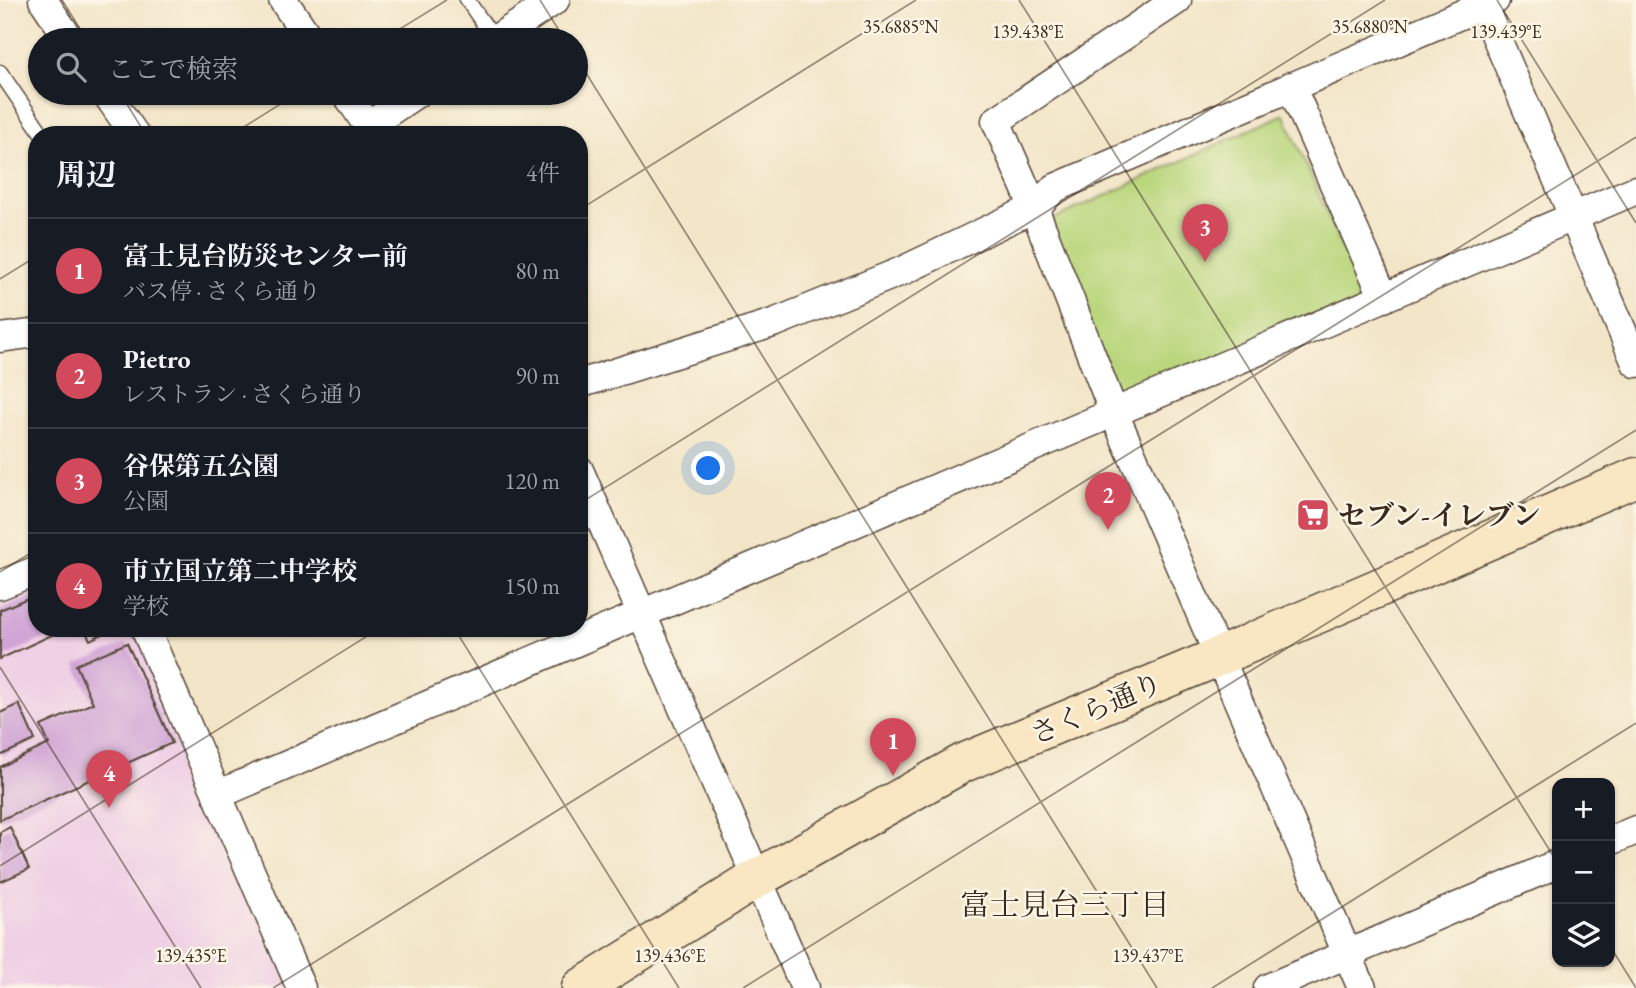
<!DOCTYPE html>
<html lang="ja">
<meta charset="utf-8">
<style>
body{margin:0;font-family:"EB Garamond","Noto Serif JP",serif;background:#20242c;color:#f1f3f6}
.controls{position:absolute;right:21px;bottom:21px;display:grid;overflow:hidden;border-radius:14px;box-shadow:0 2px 5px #0004}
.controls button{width:63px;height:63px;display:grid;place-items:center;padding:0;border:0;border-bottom:2px solid #363941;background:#171b24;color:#f1f3f6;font:35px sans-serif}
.you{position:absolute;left:709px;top:469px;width:24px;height:24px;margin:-18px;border:5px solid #fff;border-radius:50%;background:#1a73e8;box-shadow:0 0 0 10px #1a73e833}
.badge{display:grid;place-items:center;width:46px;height:46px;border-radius:50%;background:#d1495b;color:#fff;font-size:23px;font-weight:700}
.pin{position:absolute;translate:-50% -58px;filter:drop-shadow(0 2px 4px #0008)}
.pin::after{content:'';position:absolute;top:37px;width:24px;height:21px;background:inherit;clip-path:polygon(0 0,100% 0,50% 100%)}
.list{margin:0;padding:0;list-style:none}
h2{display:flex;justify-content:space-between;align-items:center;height:91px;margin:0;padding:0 28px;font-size:30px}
h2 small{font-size:23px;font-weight:400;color:#9ea1a6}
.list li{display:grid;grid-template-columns:46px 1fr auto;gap:21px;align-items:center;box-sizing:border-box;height:105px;padding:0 28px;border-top:2px solid #363941}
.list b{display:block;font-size:26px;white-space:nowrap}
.list p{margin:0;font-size:23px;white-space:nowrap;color:#9ea1a6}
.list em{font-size:23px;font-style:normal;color:#9ea1a6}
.icon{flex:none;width:38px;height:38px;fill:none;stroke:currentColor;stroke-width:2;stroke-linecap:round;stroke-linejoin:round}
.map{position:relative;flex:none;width:1636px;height:988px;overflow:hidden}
.search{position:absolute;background:#171b24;box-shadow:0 2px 5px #0004;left:28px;top:28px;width:560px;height:77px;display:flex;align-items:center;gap:18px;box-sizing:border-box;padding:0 24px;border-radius:38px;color:#9ea1a6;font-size:26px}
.panel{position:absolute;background:#171b24;box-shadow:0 2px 5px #0004;left:28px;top:126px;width:560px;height:511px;border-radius:28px}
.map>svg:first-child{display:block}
.built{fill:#efd0e5}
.green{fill:#b9d67c;stroke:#7a804d;stroke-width:2}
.building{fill:#d0a4d5}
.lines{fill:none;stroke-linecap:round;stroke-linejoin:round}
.lane-casing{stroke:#564638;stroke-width:17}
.street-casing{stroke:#564638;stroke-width:31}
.secondary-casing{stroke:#564638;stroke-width:41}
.lane{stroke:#fff;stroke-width:14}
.street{stroke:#fff;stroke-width:28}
.secondary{stroke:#f9e7c3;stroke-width:38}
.ticks{fill:none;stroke:#3b2a1e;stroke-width:2;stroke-opacity:0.45}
.labels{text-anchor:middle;stroke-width:5;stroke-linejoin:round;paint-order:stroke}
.poi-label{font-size:28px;font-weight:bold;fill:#3b2a1e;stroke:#fcf5e5;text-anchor:start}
.street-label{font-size:28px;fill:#3b2a1e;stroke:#fcf5e5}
.neighbourhood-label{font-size:30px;fill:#3b2a1e;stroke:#fcf5e5}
.ticks-label{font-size:18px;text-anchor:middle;fill:#3b2a1e;stroke:#fcf5e5;stroke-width:5;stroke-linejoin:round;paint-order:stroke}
</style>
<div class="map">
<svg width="1636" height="988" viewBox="0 0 1636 988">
<rect width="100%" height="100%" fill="#fcf5e5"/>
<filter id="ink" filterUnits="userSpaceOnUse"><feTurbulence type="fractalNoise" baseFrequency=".0143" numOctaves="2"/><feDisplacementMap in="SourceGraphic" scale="14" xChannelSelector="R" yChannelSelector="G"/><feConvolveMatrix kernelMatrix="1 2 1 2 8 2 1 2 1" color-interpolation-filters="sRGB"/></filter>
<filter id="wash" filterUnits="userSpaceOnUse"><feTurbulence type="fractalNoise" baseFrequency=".00686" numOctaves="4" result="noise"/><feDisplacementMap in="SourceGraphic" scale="28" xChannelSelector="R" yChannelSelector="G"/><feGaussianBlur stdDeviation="1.57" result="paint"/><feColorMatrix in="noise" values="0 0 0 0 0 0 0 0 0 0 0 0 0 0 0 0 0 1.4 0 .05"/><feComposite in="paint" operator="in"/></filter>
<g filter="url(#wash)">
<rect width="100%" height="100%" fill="#f2e5c8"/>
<!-- built -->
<path class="built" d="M37 575V628H140L295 988H0V592Z"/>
<!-- green -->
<path class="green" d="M1284 114 1365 301 1121 404 1045 223Z"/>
<g id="blocks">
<!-- building -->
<path class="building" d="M37 594V628H67L0 659V610Z
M84 628H115L90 640Z
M127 643 172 743 0 820V767L49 744 41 726 93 703 76 665Z
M19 704 35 740 0 756V713Z
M10 827 29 869 0 882V832Z"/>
</g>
</g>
<g filter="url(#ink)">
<use href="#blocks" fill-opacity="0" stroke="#564638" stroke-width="2"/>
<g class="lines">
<defs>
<path id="lane" d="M467 0 495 40
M0 72 43 135"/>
<path id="street" d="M43 0 70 40
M283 0 310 40
M1177 0 996 121 1034 208 1114 413 1362 988
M1486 0 1489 20 1636 363
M495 40 555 0
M1291 86 1384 298
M106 93 135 135
M346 93 374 135
M368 126 417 93
M0 338 37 333
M579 384 776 322 902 271 1034 208 1055 188 1495 0
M579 470 805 988
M0 585 37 570
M145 628 301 988
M217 795 1636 190
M1610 841 1636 830
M1268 988 1557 864"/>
<path id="secondary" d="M581 988 756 879 963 763 1218 657 1636 477"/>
</defs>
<!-- lane casing -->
<use href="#lane" class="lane-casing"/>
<!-- street casing -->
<use href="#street" class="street-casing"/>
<!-- secondary casing -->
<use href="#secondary" class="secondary-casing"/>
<!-- lane -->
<use href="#lane" class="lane"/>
<!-- street -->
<use href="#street" class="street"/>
<!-- secondary -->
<use href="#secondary" class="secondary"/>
</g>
</g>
<!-- ticks -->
<path class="ticks" d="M62 0 87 40M540 0 565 40M1019 0 1557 862M1497 0 1636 223M382 40 447 0M576 57 1157 988M120 93 146 135M231 135 298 93M579 210 916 0M0 279 37 256M579 504 1385 0M0 572 37 549M454 628 679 988M0 667 201 988M0 866 380 628M1610 946 1636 988M273 988 1636 137M743 988 1636 430M1212 988 1636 723"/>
<!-- icons -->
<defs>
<symbol id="supermarket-square" viewBox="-11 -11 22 22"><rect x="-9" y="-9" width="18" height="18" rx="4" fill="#d1495b" stroke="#fcf5e5"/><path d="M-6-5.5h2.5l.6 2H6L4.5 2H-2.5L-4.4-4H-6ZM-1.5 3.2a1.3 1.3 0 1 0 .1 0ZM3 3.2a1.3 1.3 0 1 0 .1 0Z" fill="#fff"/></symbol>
</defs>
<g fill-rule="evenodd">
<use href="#supermarket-square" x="1294" y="496" width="38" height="38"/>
</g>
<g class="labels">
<!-- poi labels -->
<g class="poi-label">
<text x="1338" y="525">セブン-イレブン</text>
</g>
<!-- street labels -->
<g class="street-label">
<text transform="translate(1096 708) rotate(-23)" y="10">さくら通り</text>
</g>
<!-- neighbourhood labels -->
<g class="neighbourhood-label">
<text x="1065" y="915">富士見台三丁目</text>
</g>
</g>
<g class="ticks-label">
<text x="901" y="33">35.6885°N</text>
<text x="1370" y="33">35.6880°N</text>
<text x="1028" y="38">139.438°E</text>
<text x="1506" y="38">139.439°E</text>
<text x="191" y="962">139.435°E</text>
<text x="670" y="962">139.436°E</text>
<text x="1148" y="962">139.437°E</text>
</g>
</svg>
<div class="controls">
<button>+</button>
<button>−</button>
<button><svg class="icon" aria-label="layers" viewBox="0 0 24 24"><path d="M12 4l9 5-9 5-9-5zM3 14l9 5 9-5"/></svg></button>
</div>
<div class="you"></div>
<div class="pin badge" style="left:893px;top:776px">1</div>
<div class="pin badge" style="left:1108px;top:530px">2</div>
<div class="pin badge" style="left:1205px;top:262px">3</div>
<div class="pin badge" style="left:109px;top:808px">4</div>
<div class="search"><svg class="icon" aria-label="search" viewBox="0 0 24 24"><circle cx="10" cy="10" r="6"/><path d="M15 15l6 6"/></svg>ここで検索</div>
<section class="panel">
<h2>周辺<small>4件</small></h2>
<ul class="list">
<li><span class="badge">1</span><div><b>富士見台防災センター前</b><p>バス停 · さくら通り</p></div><em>80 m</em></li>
<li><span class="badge">2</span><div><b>Pietro</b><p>レストラン · さくら通り</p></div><em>90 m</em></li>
<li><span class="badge">3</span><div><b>谷保第五公園</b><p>公園</p></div><em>120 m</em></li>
<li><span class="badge">4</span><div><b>市立国立第二中学校</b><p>学校</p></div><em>150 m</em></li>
</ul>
</section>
</div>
